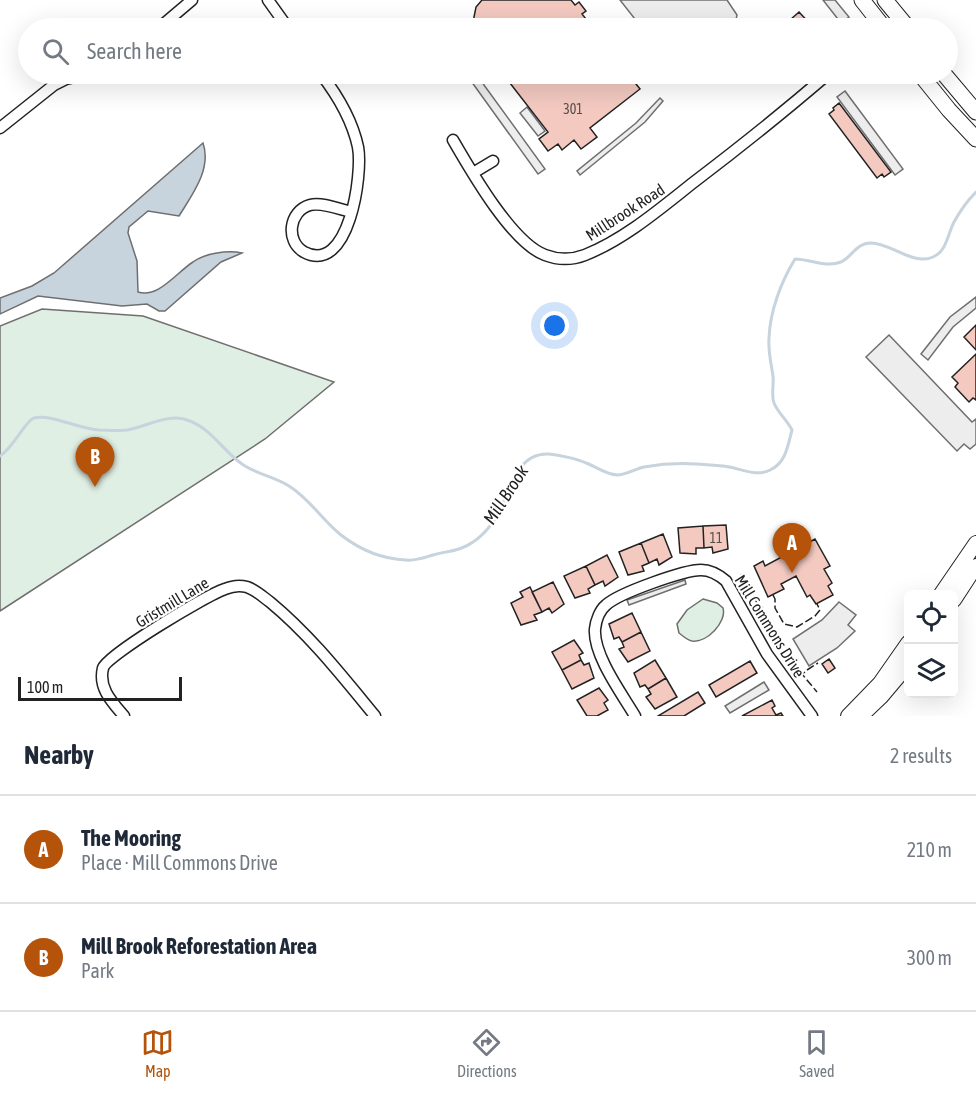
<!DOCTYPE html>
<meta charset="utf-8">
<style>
body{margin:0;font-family:"Asap Condensed",sans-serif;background:#f2f2f3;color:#1f2937}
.controls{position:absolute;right:18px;bottom:18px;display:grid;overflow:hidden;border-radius:9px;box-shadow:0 6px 24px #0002}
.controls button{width:54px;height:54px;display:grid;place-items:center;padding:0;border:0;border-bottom:2px solid #e0e1e3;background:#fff;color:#1f2937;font:30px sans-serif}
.scale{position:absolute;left:18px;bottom:15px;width:164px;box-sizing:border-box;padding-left:6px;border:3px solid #222;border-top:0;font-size:16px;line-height:21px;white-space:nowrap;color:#222;-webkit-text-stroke:4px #fff;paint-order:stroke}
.you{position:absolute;left:555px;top:326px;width:21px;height:21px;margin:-15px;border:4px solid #fff;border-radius:50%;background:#1a73e8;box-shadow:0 0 0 9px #1a73e833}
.badge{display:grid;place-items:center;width:39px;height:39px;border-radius:50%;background:#b45309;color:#fff;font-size:20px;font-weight:700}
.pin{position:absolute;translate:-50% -50px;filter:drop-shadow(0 2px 3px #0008)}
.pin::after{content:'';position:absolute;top:32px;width:21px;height:18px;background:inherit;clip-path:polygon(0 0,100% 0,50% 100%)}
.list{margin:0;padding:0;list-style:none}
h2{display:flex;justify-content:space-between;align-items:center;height:78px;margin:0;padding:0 24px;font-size:26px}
h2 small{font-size:20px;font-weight:400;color:#747a83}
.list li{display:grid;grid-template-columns:39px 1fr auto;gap:18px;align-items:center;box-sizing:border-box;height:108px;padding:0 24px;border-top:2px solid #e0e1e3}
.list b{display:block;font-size:22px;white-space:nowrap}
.list p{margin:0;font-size:20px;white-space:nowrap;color:#747a83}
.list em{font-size:20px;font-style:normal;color:#747a83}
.icon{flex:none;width:33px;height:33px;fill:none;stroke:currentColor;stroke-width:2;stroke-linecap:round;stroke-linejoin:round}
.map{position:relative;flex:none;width:976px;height:716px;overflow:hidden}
.search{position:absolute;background:#fff;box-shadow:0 6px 24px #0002;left:18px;right:18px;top:18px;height:66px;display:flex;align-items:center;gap:15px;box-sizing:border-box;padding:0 21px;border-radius:33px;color:#747a83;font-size:22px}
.sheet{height:294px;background:#fff}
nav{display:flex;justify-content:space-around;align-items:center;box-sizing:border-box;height:84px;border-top:2px solid #e0e1e3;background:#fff;font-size:16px;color:#747a83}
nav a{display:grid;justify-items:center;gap:3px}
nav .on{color:#b45309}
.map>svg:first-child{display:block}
.green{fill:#e0efe3;stroke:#6f6f6f;stroke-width:1.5}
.parking{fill:#ededed;stroke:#6f6f6f;stroke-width:1.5}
.water{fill:#c7d3dd;stroke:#6f6f6f;stroke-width:1.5}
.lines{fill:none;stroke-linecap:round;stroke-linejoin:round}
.stream{stroke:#c7d3dd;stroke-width:3}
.building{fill:#f3c9c0;stroke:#222;stroke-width:1.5}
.street-casing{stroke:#222;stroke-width:13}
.secondary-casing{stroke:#222;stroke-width:16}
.primary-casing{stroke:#222;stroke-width:17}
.street{stroke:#fff;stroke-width:10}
.secondary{stroke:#fff;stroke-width:14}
.primary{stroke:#fff;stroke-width:15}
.fence{stroke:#222;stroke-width:1.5;stroke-dasharray:8 3;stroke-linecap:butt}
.labels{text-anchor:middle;stroke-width:4.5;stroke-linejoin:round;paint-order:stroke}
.number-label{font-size:14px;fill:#564c4a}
.street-label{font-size:16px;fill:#222;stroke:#fff}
.water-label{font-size:18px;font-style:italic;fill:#222;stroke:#fff}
</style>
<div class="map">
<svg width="976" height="716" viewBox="0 0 976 716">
<rect width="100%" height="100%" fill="#fff"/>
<!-- green -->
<path class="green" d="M42 309 143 316 334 382 265 439 0 611V326Z
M703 599 717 603 723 608C727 622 707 643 692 641 687 640 683 636 679 633L677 624 687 610Z"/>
<!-- parking -->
<path class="parking" d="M620 0H727L737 15 735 24 730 28H642Z
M823 0H835L849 17 841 23Z
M466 74H476L545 169 538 174Z
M845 91 903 169 895 175 837 97Z
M660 98 663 101 645 122 580 175 577 171 636 123Z
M527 107 545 131 538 136 520 113Z
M976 297V308L953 327 928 360 921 354 950 317Z
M889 335 972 422 976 419V444L970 449 964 444 957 451 866 357Z
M685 580 686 584 629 605 627 600Z
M839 602 856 615 848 625 855 631 837 648 809 666 793 639 822 620Z
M764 682 769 690 730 713 725 706Z"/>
<!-- water -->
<path class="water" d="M203 143C212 169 192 195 179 216L148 211 129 227 128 233 137 261 138 292C158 299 177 272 193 262 205 253 228 250 242 253L221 262 165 311H159L147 304 122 306 38 296 0 314V298L32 286 54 273Z"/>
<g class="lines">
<!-- stream -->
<path class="stream" d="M0 456C13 448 26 420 34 418 52 414 79 429 99 430 108 430 118 431 127 430 145 427 169 413 187 420 210 427 223 451 242 464 256 474 275 477 289 486 310 499 322 520 341 535 359 549 382 559 406 560 416 561 423 558 433 555 447 551 461 551 473 542 484 535 495 521 500 510 510 488 518 452 549 454 560 455 577 459 586 463 597 467 605 474 617 475 626 475 635 469 644 467 661 464 679 463 696 464 707 465 718 465 729 467 741 469 758 477 770 470 786 463 788 445 792 430 787 420 778 413 774 403 771 395 774 385 773 376 771 363 768 351 769 338 770 311 781 282 795 259 810 259 826 268 841 262 852 257 856 243 871 243 891 243 913 266 933 257 947 251 948 233 954 222 960 211 967 201 976 192"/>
</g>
<!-- building -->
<path class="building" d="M482 0H571L575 5 579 2 586 11 582 14 593 28H471L476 25 473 22 476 7Z
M799 12 814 28H781Z
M503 74H628L640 89 590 128 597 137 581 149 574 140 562 150 558 144 548 151 539 139 548 132Z
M839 103 891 172 884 177 882 174 877 178 829 114 834 110 833 108Z
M976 325V350L964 337Z
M976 354V400L973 398 969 402 955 387 958 383 952 377Z
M726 525 728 549 713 553 712 547 704 548 703 526Z
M703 526 704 548H696V554L680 553 678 528Z
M663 534 672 557 659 565 657 559 649 563 641 543Z
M815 539 830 566 824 569 832 583 828 586 833 595 816 604 810 595 807 597 796 576 781 584 784 589 768 597 754 566 763 561 765 566Z
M641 543 649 563 642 566 644 571 628 575 619 552Z
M607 555 618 577 605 586 603 581 595 585 586 566Z
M586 566 595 585 588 589 590 593 575 598 564 576Z
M553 582 564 604 552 613 549 608 542 612 532 592Z
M530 587 542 612 534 615 537 620 521 625 511 603 523 597 520 592Z
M632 613 641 632 622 642 619 637 614 639 609 624Z
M641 632 650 651 628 662 619 649 624 647 622 642Z
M574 640 583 653 579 655 581 660 562 670 552 652Z
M829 659 835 668 828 673 822 664Z
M581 660 584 665 589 663 594 678 572 689 562 670Z
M655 660 666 678 648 689 645 685 640 687 634 673Z
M750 661 757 673 716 697 709 685Z
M666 678 677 697 655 709 646 697 651 694 648 689Z
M599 688 608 700 604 703 608 710 597 716H587L577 700Z
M698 692 705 703 684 716H658Z
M772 700 775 706 772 708 776 715 781 713 783 716H742Z"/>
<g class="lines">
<defs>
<path id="street" d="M268 0 288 28
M159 28 192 0
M321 74C338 96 352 119 358 147 363 174 349 276 304 252 285 241 289 211 310 205 322 202 339 209 351 212
M0 128 54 85 66 79 88 74
M453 140C471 171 512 243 545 255 558 260 572 260 585 255 625 239 661 208 694 182 740 147 785 111 828 74
M473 173 493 161
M124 716C112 702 98 688 103 668 107 655 207 595 225 589 232 586 240 585 247 587 256 590 263 597 270 602 310 635 342 676 375 716
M635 716C622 694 593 655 595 629 596 620 600 610 606 605 619 593 684 570 701 570 711 570 719 575 726 581L767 654 812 716"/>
<path id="secondary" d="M941 594 976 543
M954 600 976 566
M848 716 880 683 908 643
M861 716 881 697 908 665"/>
<path id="primary" d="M862 0 884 28
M885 0 908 28
M920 74 949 110 976 139
M944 74 976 112"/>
</defs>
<!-- street casing -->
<use href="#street" class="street-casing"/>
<!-- secondary casing -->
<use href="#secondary" class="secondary-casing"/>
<!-- primary casing -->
<use href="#primary" class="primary-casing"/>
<!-- street -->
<use href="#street" class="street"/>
<!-- secondary -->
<use href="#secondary" class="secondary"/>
<!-- primary -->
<use href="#primary" class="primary"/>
<!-- fence -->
<path class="fence" d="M741 574 751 593
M773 595 775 599V608L784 624 797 627 815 616 820 610 817 604
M753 596 760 608 763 607
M807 670 818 663
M805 672 802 674 817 692"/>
</g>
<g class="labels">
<!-- number labels -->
<g class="number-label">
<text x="573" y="114">301</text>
<text x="716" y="543">11</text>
</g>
<!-- street labels -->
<g class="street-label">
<text transform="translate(625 212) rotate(-33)" y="6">Millbrook Road</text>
<text transform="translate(172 602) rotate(-31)" y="6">Gristmill Lane</text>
<text transform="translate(770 626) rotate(58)" y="6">Mill Commons Drive</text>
</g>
<!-- water labels -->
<g class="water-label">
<text transform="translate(506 495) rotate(-57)" y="6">Mill Brook</text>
</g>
</g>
</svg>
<div class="controls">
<button><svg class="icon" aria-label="locate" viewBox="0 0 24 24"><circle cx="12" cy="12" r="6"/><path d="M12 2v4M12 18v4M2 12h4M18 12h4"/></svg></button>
<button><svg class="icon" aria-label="layers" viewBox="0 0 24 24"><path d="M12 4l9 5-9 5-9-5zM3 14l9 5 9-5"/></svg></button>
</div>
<div class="scale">100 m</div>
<div class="you"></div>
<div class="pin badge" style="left:792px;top:573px">A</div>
<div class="pin badge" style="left:95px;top:487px">B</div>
<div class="search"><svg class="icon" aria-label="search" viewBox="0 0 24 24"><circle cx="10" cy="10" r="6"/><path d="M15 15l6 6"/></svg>Search here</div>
</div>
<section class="sheet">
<h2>Nearby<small>2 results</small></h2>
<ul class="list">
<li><span class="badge">A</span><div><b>The Mooring</b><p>Place · Mill Commons Drive</p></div><em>210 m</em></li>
<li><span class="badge">B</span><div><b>Mill Brook Reforestation Area</b><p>Park</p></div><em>300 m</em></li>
</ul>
</section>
<nav>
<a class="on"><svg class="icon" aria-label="map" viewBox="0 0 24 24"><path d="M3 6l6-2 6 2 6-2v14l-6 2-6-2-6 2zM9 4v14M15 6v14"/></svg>Map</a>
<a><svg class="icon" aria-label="directions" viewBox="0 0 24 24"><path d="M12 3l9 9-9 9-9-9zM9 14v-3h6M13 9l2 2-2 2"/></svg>Directions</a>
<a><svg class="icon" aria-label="saved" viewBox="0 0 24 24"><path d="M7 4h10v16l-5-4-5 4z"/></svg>Saved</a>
</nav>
